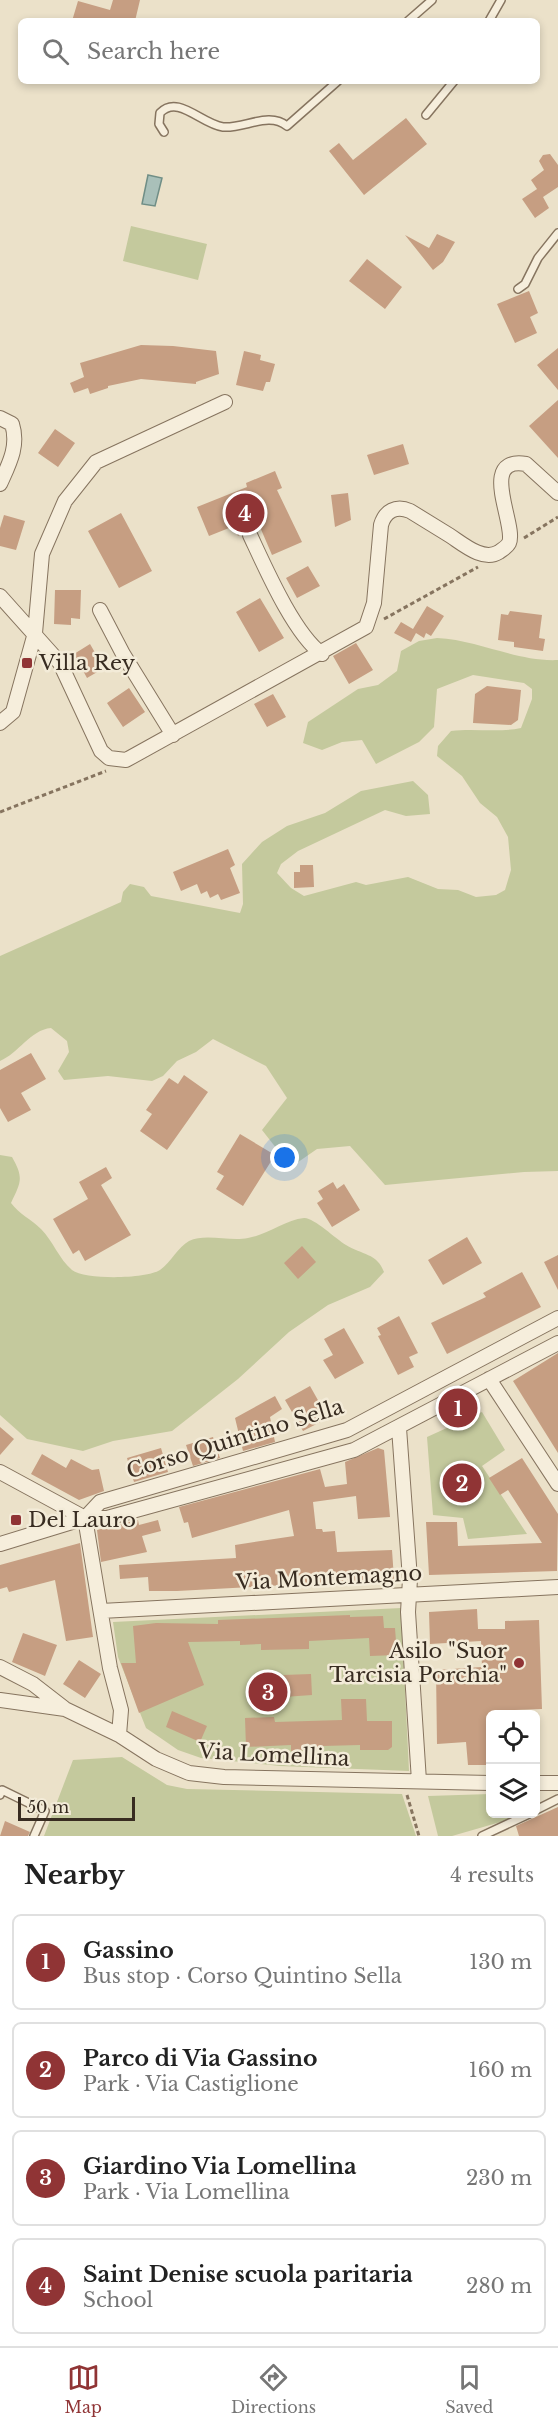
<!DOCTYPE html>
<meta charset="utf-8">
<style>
body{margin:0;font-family:"Libre Baskerville",serif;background:#f2f2f2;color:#222}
.controls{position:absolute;right:18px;bottom:18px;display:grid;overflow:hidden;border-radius:9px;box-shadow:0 3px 9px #0003}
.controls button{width:54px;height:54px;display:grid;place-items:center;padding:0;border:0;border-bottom:2px solid #e0e0e0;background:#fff;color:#222;font:30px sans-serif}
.scale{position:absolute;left:18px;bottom:15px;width:117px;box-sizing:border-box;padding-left:6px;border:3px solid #382c21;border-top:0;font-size:16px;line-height:21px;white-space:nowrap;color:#382c21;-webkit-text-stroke:4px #f3ebd8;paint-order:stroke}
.you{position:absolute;left:285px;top:1158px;width:21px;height:21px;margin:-15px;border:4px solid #fff;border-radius:50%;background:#1a73e8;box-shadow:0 0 0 9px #1a73e833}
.badge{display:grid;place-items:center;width:39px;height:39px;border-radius:50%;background:#903435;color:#fff;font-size:20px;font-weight:700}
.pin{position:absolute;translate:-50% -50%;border:3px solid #fff;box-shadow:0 2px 6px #0006}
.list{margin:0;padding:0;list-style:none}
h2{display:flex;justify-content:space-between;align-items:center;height:78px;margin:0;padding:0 24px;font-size:26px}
h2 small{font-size:20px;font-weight:400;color:#767676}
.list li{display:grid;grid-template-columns:39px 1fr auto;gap:18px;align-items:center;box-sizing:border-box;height:96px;margin:0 12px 12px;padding:0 12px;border:2px solid #e0e0e0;border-radius:9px}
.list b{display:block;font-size:22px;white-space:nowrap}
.list p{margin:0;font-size:20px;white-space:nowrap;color:#767676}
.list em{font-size:20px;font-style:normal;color:#767676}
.icon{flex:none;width:33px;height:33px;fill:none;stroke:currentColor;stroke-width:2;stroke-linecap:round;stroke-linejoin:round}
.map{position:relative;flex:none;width:558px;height:1836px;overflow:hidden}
.search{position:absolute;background:#fff;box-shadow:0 3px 9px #0003;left:18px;right:18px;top:18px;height:66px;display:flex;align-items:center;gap:15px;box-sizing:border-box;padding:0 21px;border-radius:9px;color:#767676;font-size:22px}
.sheet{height:510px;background:#fff}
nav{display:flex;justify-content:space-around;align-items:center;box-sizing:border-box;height:84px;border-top:2px solid #e0e0e0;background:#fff;font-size:16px;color:#767676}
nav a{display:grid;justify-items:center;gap:3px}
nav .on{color:#903435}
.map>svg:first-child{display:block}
.green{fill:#c4c99d}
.water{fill:#a9c0b9;stroke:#708e86;stroke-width:1.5}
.building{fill:#c69e82}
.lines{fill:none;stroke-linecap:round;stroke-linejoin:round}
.service-casing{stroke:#86745f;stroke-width:10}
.minor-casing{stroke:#86745f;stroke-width:16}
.path{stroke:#86745f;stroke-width:3;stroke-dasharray:4.5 3;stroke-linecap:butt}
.service{stroke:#f6eedc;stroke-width:7}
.minor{stroke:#f6eedc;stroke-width:14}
.poi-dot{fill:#903435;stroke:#f3ebd8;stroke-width:2}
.labels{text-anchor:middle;stroke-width:5;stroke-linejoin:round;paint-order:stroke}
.poi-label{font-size:21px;fill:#382c21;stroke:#f3ebd8;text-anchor:start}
.street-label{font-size:21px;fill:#382c21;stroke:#f3ebd8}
</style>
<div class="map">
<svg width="558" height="1836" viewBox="0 0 558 1836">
<rect width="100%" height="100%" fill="#ebe1c9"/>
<!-- green -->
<path class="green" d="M131 226 207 244 198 280 123 261Z
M437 638C479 640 517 662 558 660V1171L524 1172 385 1185 350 1146 317 1149 291 1167 262 1130 287 1098 266 1066 213 1039 196 1052 177 1061 163 1076 152 1081 108 1076 64 1080 58 1071 69 1052 67 1041 51 1028C30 1030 19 1053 0 1061V956L121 902 123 892 130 884 144 887 151 896 240 913 243 904 242 864 262 842 287 826 325 813 361 791 413 781 428 795 430 814 406 816 385 810 298 851 281 864 277 873 291 888 304 896 356 882 366 885 408 877 438 889 458 890 476 897 496 895 505 890 511 870 508 837 497 817 480 803 462 776 437 756 438 746 451 731C475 728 497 733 521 728L532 699V689L524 683 473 675 437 689 434 727 419 742 376 764 362 740 342 742 322 750 303 743 308 722 358 689 378 685 397 671 401 651 419 641Z
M0 1155 12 1157C24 1178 21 1182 11 1203 19 1214 31 1219 41 1229 53 1241 59 1259 72 1270 85 1280 146 1279 160 1270 171 1262 178 1247 189 1241 206 1233 230 1242 248 1238 267 1235 285 1220 304 1218 313 1217 336 1239 346 1245 362 1255 377 1253 384 1272L370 1287 328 1305 289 1332 238 1379 172 1431 113 1441 83 1451 27 1439 0 1415Z
M482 1412 505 1450 482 1466 527 1534 468 1539 463 1518 433 1515 427 1437Z
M401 1608 409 1771 280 1766 201 1758 178 1750 146 1728 118 1657 113 1622Z
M122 1757 167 1785 187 1789 402 1794 416 1836H44L73 1760Z
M490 1794V1814L525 1815 452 1836H438L428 1796Z"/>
<!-- water -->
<path class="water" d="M148 175 162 178 155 206 142 204Z"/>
<!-- building -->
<path class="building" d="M113 0H140L135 21H72L78 1 110 10Z
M406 118 427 144 364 195 329 151 339 143 353 160Z
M550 154 558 165V187L543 197 549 208 535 218 522 199 537 189 539 192 531 180 544 170 539 161 543 155Z
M437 234 455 242 443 262 433 270 405 235 429 248Z
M367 259 402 287 385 309 349 281Z
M529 291 538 313 530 317 537 333 515 343 497 304Z
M141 345 173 346 216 351 219 374 196 382V384L141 379 108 386V388L90 394 88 388 74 393 70 383 84 377 80 363Z
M558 348V390L537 365Z
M244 351 261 355 260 360 275 364 270 382H266L263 391 236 385Z
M558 400V458L529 426Z
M55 429 75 443 58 467 38 453Z
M403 444 409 464 374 475 367 455Z
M275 471 282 488 277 490 302 542 272 555 260 527H247L238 536 234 526 209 536 197 507 247 487 246 483Z
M348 493 351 520 335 527 331 495Z
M121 513 152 571 119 588 88 531Z
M4 515 25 521 16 550 0 546V528Z
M308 566 320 586 297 598 286 578Z
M55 590H81L80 619 71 618V625L54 624Z
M260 598 284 638 259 652 236 612Z
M427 606 444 616 431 636 426 633 424 638 416 633 411 642 394 633 401 622 413 629Z
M510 611 542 615 539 638 545 639 543 651 514 647V642L498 640 501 614 508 615Z
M356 643 373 670 349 684 333 656Z
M90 644 104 668 87 678 74 654Z
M487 686 521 690 518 720 511 725 473 723 475 694Z
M129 688 145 712 123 727 107 703Z
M273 694 286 717 267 727 254 704Z
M228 849 235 865 230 868 240 893 221 900 218 894 210 898 207 891 201 894 197 884 181 891 173 872Z
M300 865H313L314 887 294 888V872H300Z
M31 1053 46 1079 21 1093 31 1110 8 1122 0 1108V1070Z
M184 1075 208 1092 167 1150 140 1131 152 1114 146 1110 169 1078 178 1084Z
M240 1134 275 1155 243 1206 216 1189 224 1176 217 1172Z
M106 1167 112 1178 101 1185 131 1235 85 1261 79 1250 73 1254 53 1219 88 1199 79 1182Z
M333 1182 337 1189 344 1184 360 1210 332 1227 317 1203 323 1199 318 1191Z
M467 1237 482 1263 443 1285 428 1260Z
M302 1246 316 1262 298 1279 284 1263Z
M558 1255V1290L544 1262Z
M522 1272 541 1307 447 1354 431 1323 486 1297 483 1293Z
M399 1316 418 1353 409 1357 414 1367 398 1375 378 1336 381 1335 377 1328Z
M344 1328 364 1363 335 1379 323 1360 333 1355 324 1339Z
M558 1353V1453L513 1381Z
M310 1386 328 1418 303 1431 285 1400Z
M275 1396 282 1409 270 1417 275 1442 243 1451 235 1418Z
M0 1427 14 1439 0 1455Z
M213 1437 220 1458 193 1466 186 1445Z
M161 1448 168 1472 134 1482 127 1458Z
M378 1448 384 1450 390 1517 358 1519 356 1496 313 1502 316 1529H322L323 1532 335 1531 337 1552 392 1550 394 1579 177 1591H149L148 1577 120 1579 119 1565 236 1558 235 1545 294 1536 289 1510 192 1538 188 1522 184 1523 179 1507 320 1469 325 1487 347 1484 345 1462Z
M42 1454 66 1468 71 1459 92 1470 99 1469 104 1491 79 1500 31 1474Z
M522 1458 558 1514 557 1571 429 1575 426 1522H457L458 1546 542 1543 508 1490 500 1495 489 1478Z
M138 1520 139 1525 158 1520 161 1531 142 1536 147 1552 101 1562 97 1530Z
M80 1543 93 1637 66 1641 55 1580 9 1592 7 1587 0 1589V1565Z
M477 1609 478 1629H505V1621L539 1620 542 1709 491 1711 490 1765H468L466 1742 437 1744 436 1670 482 1667 481 1641 430 1644 429 1612Z
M350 1615V1617L383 1616 384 1628H395L397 1655 370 1656 369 1638 309 1641V1649L261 1650V1644L240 1645V1641L188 1642 204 1685 139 1713 121 1663H136L133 1626 156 1623 218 1624V1620Z
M23 1633 57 1645 45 1676 12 1662Z
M79 1660 101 1674 85 1698 63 1684Z
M311 1674 312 1695 284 1697 283 1675Z
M341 1699H366L367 1721H392V1747L388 1750H360V1745L322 1746V1749L291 1751V1745L246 1747 245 1718 274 1717 275 1722 342 1720Z
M172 1711 207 1726 200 1742 166 1727Z
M558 1807V1836H519L516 1826Z
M5 1821 30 1832 28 1836H0Z"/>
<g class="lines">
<defs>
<path id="service" d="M408 21 432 0
M489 21 501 0
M426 115 454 81
M164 132 159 124 160 113C178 94 201 124 223 127 244 129 269 111 287 126L338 81
M518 289 525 284 538 258 558 233
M0 1795 2 1790 45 1811 34 1836
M536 1810 558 1799
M482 1836 529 1814"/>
<path id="minor" d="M0 418 12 424C19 446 9 464 0 484
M250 535C265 567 294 634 322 654
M0 596 60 663 101 751 109 758 126 760 366 627 374 603 381 525C385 511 396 505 410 511 423 519 436 527 449 535 463 544 483 562 499 552 503 549 507 547 509 543 517 525 477 456 526 464L558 493
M100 610 123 654 173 735
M0 723 13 712 35 633 42 554 65 501 96 462 225 402
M489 1379 558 1484
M399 1428 410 1579 408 1612 419 1781
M0 1472 85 1518
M85 1518 100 1502 347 1430 558 1318
M85 1518 110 1668 121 1710 119 1735
M0 1544 85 1518H107L354 1450 558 1343
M101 1611 558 1587
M0 1667 33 1684 64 1708
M0 1700 65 1709 119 1735 156 1759 189 1773 224 1777 490 1783
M536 1783H558"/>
</defs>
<!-- service casing -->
<use href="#service" class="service-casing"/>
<!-- minor casing -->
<use href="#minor" class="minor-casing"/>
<!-- path -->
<path class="path" d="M524 538 558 517
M384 619 478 567
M0 812 106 771
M407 1795 419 1836"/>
<!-- service -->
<use href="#service" class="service"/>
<!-- minor -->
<use href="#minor" class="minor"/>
</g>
<!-- markers -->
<g class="poi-dot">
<rect x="21" y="657" width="12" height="12" rx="3"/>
<rect x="10" y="1514" width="12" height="12" rx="3"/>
<circle cx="519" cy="1663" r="6"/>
</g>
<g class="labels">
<!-- poi labels -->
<g class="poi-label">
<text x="39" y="670">Villa Rey</text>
<text x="28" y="1527">Del Lauro</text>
<text x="507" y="1658" text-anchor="end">Asilo "Suor<tspan x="507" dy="24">Tarcisia Porchia"</tspan></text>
</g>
<!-- street labels -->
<g class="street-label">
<text transform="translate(235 1439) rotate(-17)" y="7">Corso Quintino Sella</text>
<text transform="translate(329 1578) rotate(-3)" y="7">Via Montemagno</text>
<text transform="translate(274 1755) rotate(3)" y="7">Via Lomellina</text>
</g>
</g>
</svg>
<div class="controls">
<button><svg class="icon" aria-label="locate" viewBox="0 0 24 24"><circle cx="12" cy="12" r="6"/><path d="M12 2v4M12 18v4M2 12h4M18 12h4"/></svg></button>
<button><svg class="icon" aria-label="layers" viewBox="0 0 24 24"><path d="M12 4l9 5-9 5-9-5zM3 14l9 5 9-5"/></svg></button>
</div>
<div class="scale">50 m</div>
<div class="you"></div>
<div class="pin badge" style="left:458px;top:1408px">1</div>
<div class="pin badge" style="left:462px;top:1483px">2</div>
<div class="pin badge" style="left:268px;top:1692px">3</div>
<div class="pin badge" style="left:245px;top:513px">4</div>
<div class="search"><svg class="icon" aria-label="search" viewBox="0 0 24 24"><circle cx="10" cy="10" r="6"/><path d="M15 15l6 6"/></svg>Search here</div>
</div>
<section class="sheet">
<h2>Nearby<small>4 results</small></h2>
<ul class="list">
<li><span class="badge">1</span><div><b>Gassino</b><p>Bus stop · Corso Quintino Sella</p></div><em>130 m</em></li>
<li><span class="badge">2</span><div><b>Parco di Via Gassino</b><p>Park · Via Castiglione</p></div><em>160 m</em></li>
<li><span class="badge">3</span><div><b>Giardino Via Lomellina</b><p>Park · Via Lomellina</p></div><em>230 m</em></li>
<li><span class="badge">4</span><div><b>Saint Denise scuola paritaria</b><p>School</p></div><em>280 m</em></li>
</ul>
</section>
<nav>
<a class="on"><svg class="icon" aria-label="map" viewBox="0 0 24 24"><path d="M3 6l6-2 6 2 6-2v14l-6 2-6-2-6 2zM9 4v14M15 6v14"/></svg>Map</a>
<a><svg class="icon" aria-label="directions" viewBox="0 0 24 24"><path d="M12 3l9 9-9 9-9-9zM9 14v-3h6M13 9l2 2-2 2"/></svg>Directions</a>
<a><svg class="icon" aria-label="saved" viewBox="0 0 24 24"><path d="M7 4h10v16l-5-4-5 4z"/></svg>Saved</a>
</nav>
